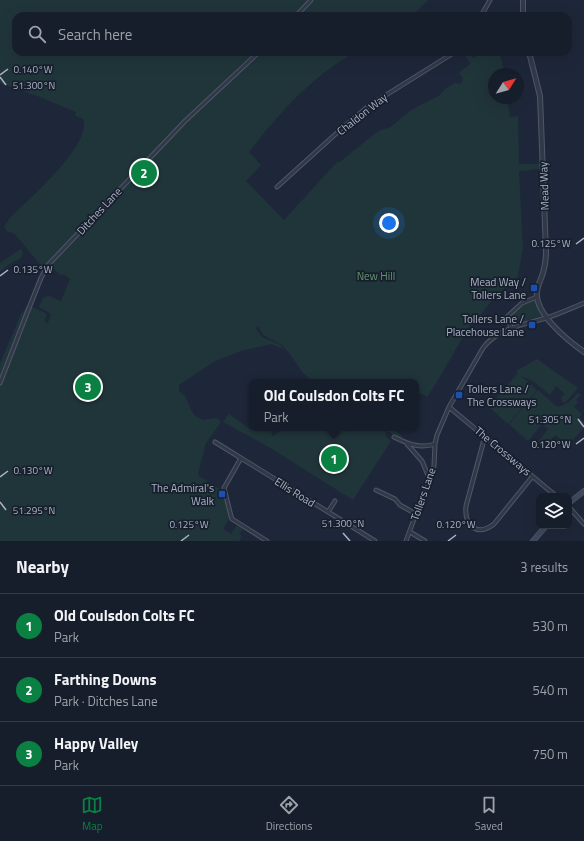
<!DOCTYPE html>
<meta charset="utf-8">
<style>
body{margin:0;font-family:"Titillium Web",sans-serif;background:#1f2633;color:#f1f3f6}
.controls{position:absolute;right:12px;bottom:12px;display:grid;overflow:hidden;border-radius:8px;box-shadow:0 4px 16px #0002}
.controls button{width:36px;height:36px;display:grid;place-items:center;padding:0;border:0;border-bottom:1px solid #353b47;background:#161d2b;color:#f1f3f6;font:20px sans-serif}
.compass{position:absolute;left:488px;top:68px;width:36px;height:36px;border-radius:50%;background:#161d2b;box-shadow:0 4px 16px #0002;rotate:53deg}
.you{position:absolute;left:389px;top:223px;width:14px;height:14px;margin:-10px;border:3px solid #fff;border-radius:50%;background:#1a73e8;box-shadow:0 0 0 6px #1a73e833}
.badge{display:grid;place-items:center;width:26px;height:26px;border-radius:50%;background:#0b8043;color:#fff;font-size:13px;font-weight:700}
.pin{position:absolute;translate:-50% -50%;border:2px solid #fff;box-shadow:0 1px 4px #0006}
.popup{position:absolute;left:249px;top:379px;width:170px;height:52px;box-sizing:border-box;display:grid;place-content:center;border-radius:8px;background:#161d2b;filter:drop-shadow(0 1px 3px #0005);font-size:13px;white-space:nowrap;color:#9ea2a9}
.popup b{font-size:15px;color:#f1f3f6}
.popup::after{content:'';position:absolute;left:50%;top:100%;margin-left:-8px;border:8px solid transparent;border-top-color:#161d2b}
.list{margin:0;padding:0;list-style:none}
h2{display:flex;justify-content:space-between;align-items:center;height:52px;margin:0;padding:0 16px;font-size:17px}
h2 small{font-size:13px;font-weight:400;color:#9ea2a9}
.list li{display:grid;grid-template-columns:26px 1fr auto;gap:12px;align-items:center;box-sizing:border-box;height:64px;padding:0 16px;border-top:1px solid #353b47}
.list b{display:block;font-size:15px;white-space:nowrap}
.list p{margin:0;font-size:13px;white-space:nowrap;color:#9ea2a9}
.list em{font-size:13px;font-style:normal;color:#9ea2a9}
.icon{flex:none;width:22px;height:22px;fill:none;stroke:currentColor;stroke-width:2;stroke-linecap:round;stroke-linejoin:round}
.map{position:relative;flex:none;width:584px;height:541px;overflow:hidden}
.search{position:absolute;background:#161d2b;box-shadow:0 4px 16px #0002;left:12px;right:12px;top:12px;height:44px;display:flex;align-items:center;gap:10px;box-sizing:border-box;padding:0 14px;border-radius:12px;color:#9ea2a9;font-size:15px}
.sheet{height:244px;background:#161d2b}
nav{display:flex;justify-content:space-around;align-items:center;box-sizing:border-box;height:56px;border-top:1px solid #353b47;background:#161d2b;font-size:11px;color:#9ea2a9}
nav a{display:grid;justify-items:center;gap:2px}
nav .on{color:#0b8043}
.map>svg:first-child{display:block}
.green{fill:#20353a}
.lines{fill:none;stroke-linecap:round;stroke-linejoin:round}
.minor-casing{stroke:#4f5667;stroke-width:5}
.tertiary-casing{stroke:#4f5667;stroke-width:6}
.secondary-casing{stroke:#4f5667;stroke-width:6}
.minor{stroke:#313949;stroke-width:3}
.tertiary{stroke:#313949;stroke-width:4}
.secondary{stroke:#3f485c;stroke-width:4.5}
.ticks{fill:none;stroke:#abb3c6;stroke-width:1.5}
.transit-dot{fill:#1a4fb4;stroke:#171f2d;stroke-width:1.5}
.labels{text-anchor:middle;stroke-width:3.5;stroke-linejoin:round;paint-order:stroke}
.street-label{font-size:11px;fill:#abb3c6;stroke:#171f2d}
.park-label{font-size:11px;fill:#619872;stroke:#171f2d}
.poi-label{font-size:11px;fill:#abb3c6;stroke:#171f2d;text-anchor:end}
.ticks-label{font-size:10px;text-anchor:middle;fill:#abb3c6;stroke:#171f2d;stroke-width:3.5;stroke-linejoin:round;paint-order:stroke}
</style>
<div class="map">
<svg width="584" height="541" viewBox="0 0 584 541">
<rect width="100%" height="100%" fill="#1e2739"/>
<!-- green -->
<path class="green" d="M0 0H428L412 16H16V52H355C346 58 337 63 329 69 299 91 271 123 249 152L261 165 246 181 284 220 338 161 340 162 373 135 381 130 391 127 411 110 439 96 445 89 455 83 459 84 462 83 463 78 459 73 470 64 464 53 460 52H469L473 58 486 52 500 53 505 74H494V98H507L510 117 518 116 519 164H540V169L519 171 523 249 517 280 498 293 479 317 468 328 438 380 427 397 416 391V382H308L310 379 303 373 290 354 282 345 263 335 258 326 256 329 262 337 279 344 284 349 271 344 241 351 215 361 179 385V391L185 396 191 410 195 416 203 420 217 418 221 422 206 443 198 473 199 476 223 491 230 518 223 529 231 534 237 525 243 529 239 534 242 536 239 541H0V363L21 314 28 305 18 336 19 337 31 306 47 314 44 322 48 323 51 314 39 307 43 297 45 298 47 295 61 301 70 279 63 274 62 276 50 266 44 269 14 233 8 232 4 227 10 218C30 198 80 155 84 127 85 124 83 121 83 118L82 119 75 115 76 112 40 97 0 83Z
M21 249 23 253 21 258 8 265 0 272V263Z
M534 299 542 313 541 316 512 325 509 318 510 316 524 304Z
M537 359 578 388 568 400 563 403 561 398 565 394 556 386 550 395 534 382 520 375 537 390 508 424 489 407 518 373 516 371Z
M538 390 557 407C567 405 571 400 578 393L581 395 576 400 578 402 574 407 582 414 579 418 584 422V428L568 445 555 435 544 448 537 443 548 429 542 424 528 441 509 424Z
M229 414 251 430 255 428H269L273 436 283 428H391L402 436 401 439 385 430 386 437 391 441 353 500 272 449 223 422Z"/>
<g class="lines">
<defs>
<path id="minor" d="M296 16 311 0
M481 16 490 0
M277 187 339 131 370 105 455 52
M511 328 507 317 509 315 522 303 537 297
M0 383 27 313 41 278 48 265 185 121 259 52
M449 407 556 496
M485 436 466 506C464 526 477 537 494 524L532 477
M394 437C408 444 420 449 435 444
M215 442 375 541
M407 444 422 461 430 480
M241 458 224 488 231 516 232 519 267 541
M376 490 395 499 400 505 416 514
M569 507 584 524
M328 512 335 501
M410 532 425 541
M406 541 416 514 431 477 434 466 435 444 437 435 449 407 483 348C498 328 523 325 546 318 559 314 572 308 584 303"/>
<path id="tertiary" d="M523 0V16
M529 52 540 96 546 252C546 259 545 266 543 273 541 279 538 285 537 291 534 313 567 340 584 352"/>
<path id="secondary" d="M569 503 584 491
M533 541 546 526"/>
</defs>
<!-- minor casing -->
<use href="#minor" class="minor-casing"/>
<!-- tertiary casing -->
<use href="#tertiary" class="tertiary-casing"/>
<!-- secondary casing -->
<use href="#secondary" class="secondary-casing"/>
<!-- minor -->
<use href="#minor" class="minor"/>
<!-- tertiary -->
<use href="#tertiary" class="tertiary"/>
<!-- secondary -->
<use href="#secondary" class="secondary"/>
</g>
<!-- ticks -->
<path class="ticks" d="M0 75 8 69M0 77 6 85M576 244 584 238M0 276 8 270M578 419 584 427M576 444 584 438M0 477 8 471M0 502 6 510M343 533 350 541M181 541 189 535M448 541 456 535"/>
<!-- markers -->
<g class="transit-dot">
<rect x="530" y="284" width="8" height="8" rx="2"/>
<rect x="528" y="321" width="8" height="8" rx="2"/>
<rect x="455" y="391" width="8" height="8" rx="2"/>
<rect x="218" y="490" width="8" height="8" rx="2"/>
</g>
<g class="labels">
<!-- street labels -->
<g class="street-label">
<text transform="translate(362 114) rotate(-38)" y="4">Chaldon Way</text>
<text transform="translate(544 186) rotate(-92)" y="4">Mead Way</text>
<text transform="translate(99 211) rotate(-47)" y="4">Ditches Lane</text>
<text transform="translate(503 451) rotate(40)" y="4">The Crossways</text>
<text transform="translate(295 492) rotate(32)" y="4">Ellis Road</text>
<text transform="translate(423 494) rotate(-71)" y="4">Tollers Lane</text>
</g>
<!-- park labels -->
<g class="park-label">
<text x="376" y="280">New Hill</text>
</g>
<!-- poi labels -->
<g class="poi-label">
<text x="526" y="286">Mead Way /<tspan x="526" dy="13">Tollers Lane</tspan></text>
<text x="524" y="323">Tollers Lane /<tspan x="524" dy="13">Placehouse Lane</tspan></text>
<text x="467" y="393" text-anchor="start">Tollers Lane /<tspan x="467" dy="13">The Crossways</tspan></text>
<text x="214" y="492">The Admiral's<tspan x="214" dy="13">Walk</tspan></text>
</g>
</g>
<g class="ticks-label">
<text x="33" y="73">0.140°W</text>
<text x="34" y="89">51.300°N</text>
<text x="551" y="247">0.125°W</text>
<text x="33" y="273">0.135°W</text>
<text x="550" y="423">51.305°N</text>
<text x="551" y="448">0.120°W</text>
<text x="33" y="474">0.130°W</text>
<text x="34" y="514">51.295°N</text>
<text x="343" y="527">51.300°N</text>
<text x="189" y="528">0.125°W</text>
<text x="456" y="528">0.120°W</text>
</g>
</svg>
<div class="controls">
<button><svg class="icon" aria-label="layers" viewBox="0 0 24 24"><path d="M12 4l9 5-9 5-9-5zM3 14l9 5 9-5"/></svg></button>
</div>
<svg class="compass" viewBox="-18 -18 36 36"><path d="M0-13l5 13h-10z" fill="#e53935"/><path d="M0 13l5-13h-10z" fill="#9ea2a9"/></svg>
<div class="you"></div>
<div class="pin badge" style="left:334px;top:459px">1</div>
<div class="popup"><b>Old Coulsdon Colts FC</b>Park</div>
<div class="pin badge" style="left:144px;top:173px">2</div>
<div class="pin badge" style="left:88px;top:387px">3</div>
<div class="search"><svg class="icon" aria-label="search" viewBox="0 0 24 24"><circle cx="10" cy="10" r="6"/><path d="M15 15l6 6"/></svg>Search here</div>
</div>
<section class="sheet">
<h2>Nearby<small>3 results</small></h2>
<ul class="list">
<li><span class="badge">1</span><div><b>Old Coulsdon Colts FC</b><p>Park</p></div><em>530 m</em></li>
<li><span class="badge">2</span><div><b>Farthing Downs</b><p>Park · Ditches Lane</p></div><em>540 m</em></li>
<li><span class="badge">3</span><div><b>Happy Valley</b><p>Park</p></div><em>750 m</em></li>
</ul>
</section>
<nav>
<a class="on"><svg class="icon" aria-label="map" viewBox="0 0 24 24"><path d="M3 6l6-2 6 2 6-2v14l-6 2-6-2-6 2zM9 4v14M15 6v14"/></svg>Map</a>
<a><svg class="icon" aria-label="directions" viewBox="0 0 24 24"><path d="M12 3l9 9-9 9-9-9zM9 14v-3h6M13 9l2 2-2 2"/></svg>Directions</a>
<a><svg class="icon" aria-label="saved" viewBox="0 0 24 24"><path d="M7 4h10v16l-5-4-5 4z"/></svg>Saved</a>
</nav>
